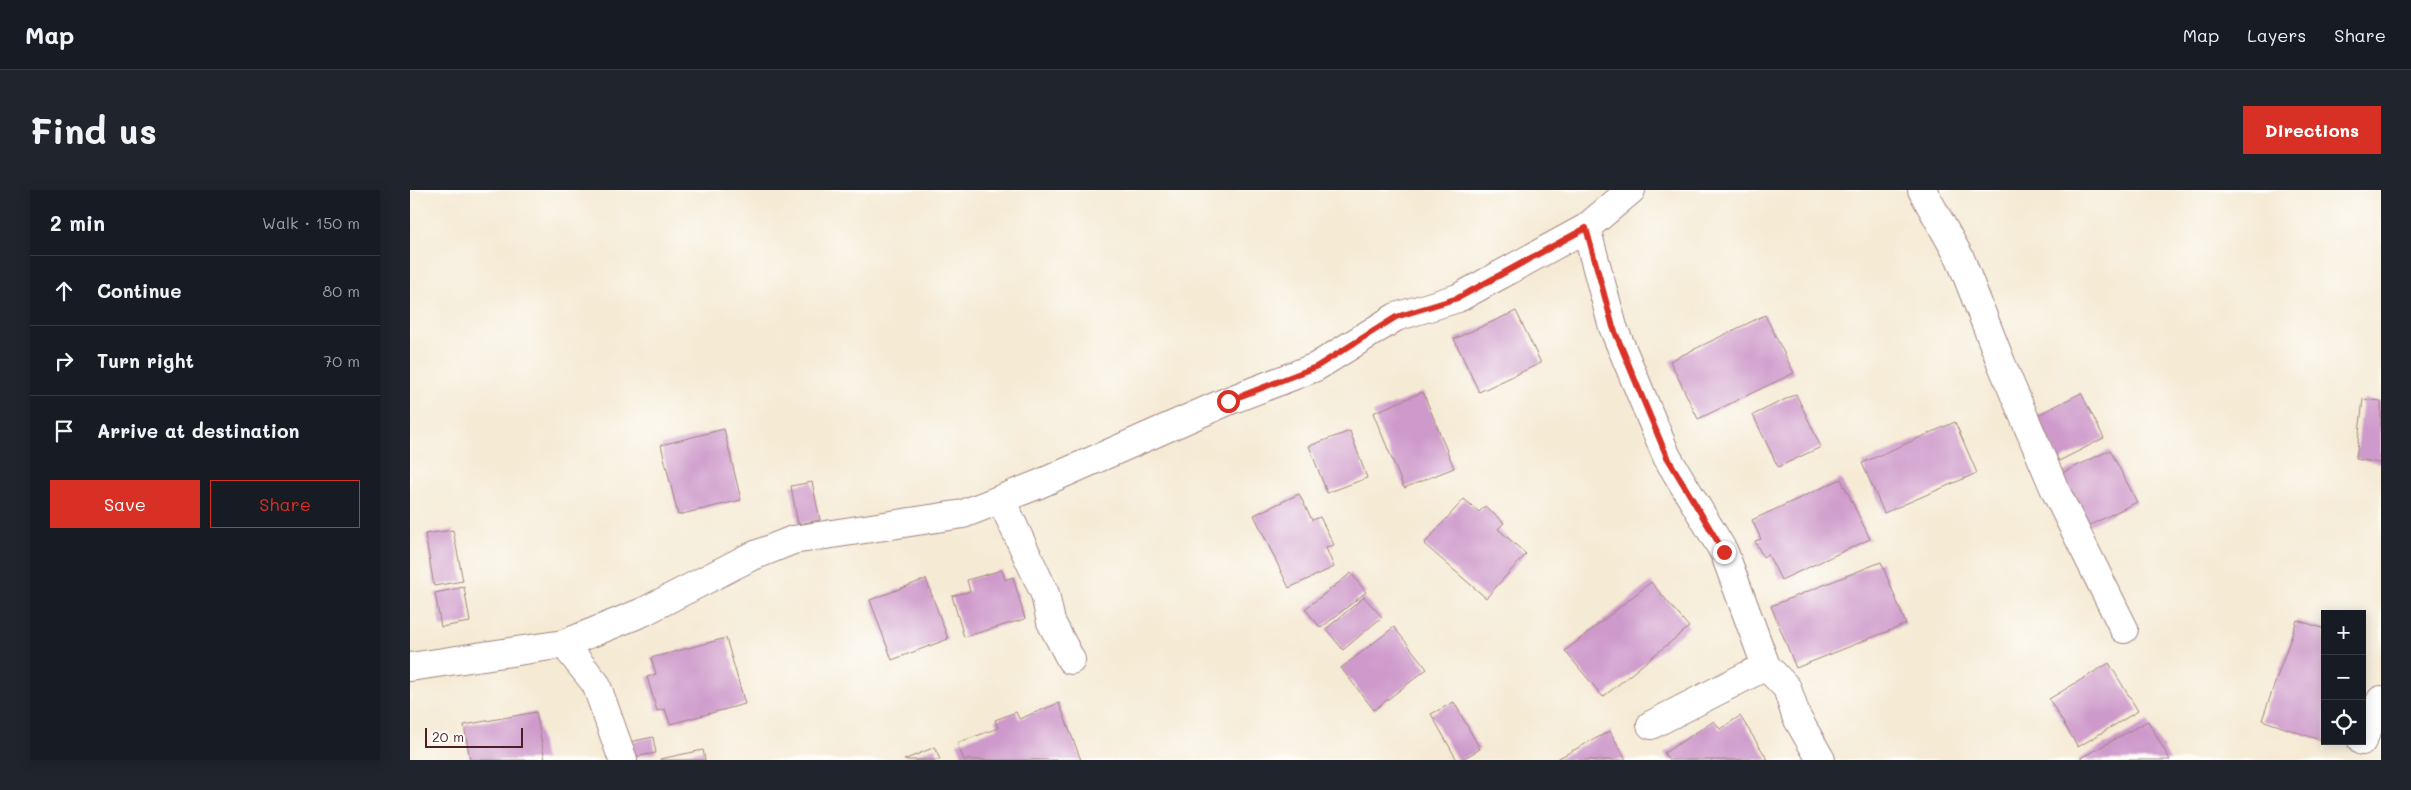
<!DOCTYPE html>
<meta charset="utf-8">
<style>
body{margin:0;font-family:Mali,sans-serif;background:#20242c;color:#f1f3f6}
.controls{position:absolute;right:15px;bottom:15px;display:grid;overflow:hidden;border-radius:0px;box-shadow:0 2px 12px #0003}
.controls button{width:45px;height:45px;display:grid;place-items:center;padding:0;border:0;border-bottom:1px solid #363941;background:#171b24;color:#f1f3f6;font:25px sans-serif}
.scale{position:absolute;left:15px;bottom:12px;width:98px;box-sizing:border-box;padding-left:5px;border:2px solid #4a1f2b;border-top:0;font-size:14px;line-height:18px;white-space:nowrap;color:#4a1f2b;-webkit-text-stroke:4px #fdfcf7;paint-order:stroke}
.stop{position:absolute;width:15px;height:15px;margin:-11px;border:4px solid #d93025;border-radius:50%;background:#fff}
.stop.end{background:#d93025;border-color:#fff;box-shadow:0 1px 5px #0008}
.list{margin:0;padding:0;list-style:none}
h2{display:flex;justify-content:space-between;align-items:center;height:65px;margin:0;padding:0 20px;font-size:21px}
h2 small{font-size:16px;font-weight:400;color:#9ea1a6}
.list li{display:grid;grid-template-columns:32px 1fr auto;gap:15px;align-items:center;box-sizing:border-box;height:70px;padding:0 20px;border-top:1px solid #363941}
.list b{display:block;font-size:19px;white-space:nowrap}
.list em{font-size:16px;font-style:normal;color:#9ea1a6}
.actions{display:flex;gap:10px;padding:15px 20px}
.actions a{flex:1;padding:11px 0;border:1px solid #d93025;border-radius:0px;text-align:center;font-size:18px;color:#d93025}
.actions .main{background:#d93025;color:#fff}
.icon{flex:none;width:28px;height:28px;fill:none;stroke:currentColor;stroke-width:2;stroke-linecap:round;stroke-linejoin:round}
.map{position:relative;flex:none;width:1971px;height:570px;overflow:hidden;border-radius:0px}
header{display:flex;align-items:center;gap:30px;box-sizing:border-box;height:70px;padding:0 25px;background:#171b24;border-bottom:1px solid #363941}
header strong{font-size:24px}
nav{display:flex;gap:28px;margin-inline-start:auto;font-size:18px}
.intro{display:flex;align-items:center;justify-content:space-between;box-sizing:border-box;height:120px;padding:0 30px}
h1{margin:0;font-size:35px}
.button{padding:12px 22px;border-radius:0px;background:#d93025;color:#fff;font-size:18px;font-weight:700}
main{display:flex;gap:30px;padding:0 30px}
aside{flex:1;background:#171b24;border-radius:0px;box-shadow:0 2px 12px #0003}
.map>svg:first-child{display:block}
.building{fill:#ce99cb}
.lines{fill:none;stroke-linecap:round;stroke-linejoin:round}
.street-casing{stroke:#a08480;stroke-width:30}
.street{stroke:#fff;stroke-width:28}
.route{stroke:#d93025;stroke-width:6}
</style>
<header>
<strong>Map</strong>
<nav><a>Map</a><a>Layers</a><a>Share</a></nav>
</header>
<div class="intro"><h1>Find us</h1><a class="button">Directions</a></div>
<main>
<aside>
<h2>2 min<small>Walk · 150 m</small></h2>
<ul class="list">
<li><svg class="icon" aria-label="ahead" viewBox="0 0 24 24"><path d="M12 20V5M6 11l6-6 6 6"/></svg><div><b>Continue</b></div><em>80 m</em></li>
<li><svg class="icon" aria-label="right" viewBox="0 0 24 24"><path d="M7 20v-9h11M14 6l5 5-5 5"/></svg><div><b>Turn right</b></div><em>70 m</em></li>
<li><svg class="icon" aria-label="arrive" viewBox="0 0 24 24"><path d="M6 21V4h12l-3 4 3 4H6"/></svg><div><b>Arrive at destination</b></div></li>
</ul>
<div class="actions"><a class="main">Save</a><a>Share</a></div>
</aside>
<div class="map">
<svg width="1971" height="570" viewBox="0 0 1971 570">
<rect width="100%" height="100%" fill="#fdfcf7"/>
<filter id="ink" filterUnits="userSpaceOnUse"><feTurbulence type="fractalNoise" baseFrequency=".02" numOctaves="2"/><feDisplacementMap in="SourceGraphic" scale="10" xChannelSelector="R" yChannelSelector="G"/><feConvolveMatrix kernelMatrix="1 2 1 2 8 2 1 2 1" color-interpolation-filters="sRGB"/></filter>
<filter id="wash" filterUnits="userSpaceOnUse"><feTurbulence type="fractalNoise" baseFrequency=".0096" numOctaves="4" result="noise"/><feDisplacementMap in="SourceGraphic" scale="20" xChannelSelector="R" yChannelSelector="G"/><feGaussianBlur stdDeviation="1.12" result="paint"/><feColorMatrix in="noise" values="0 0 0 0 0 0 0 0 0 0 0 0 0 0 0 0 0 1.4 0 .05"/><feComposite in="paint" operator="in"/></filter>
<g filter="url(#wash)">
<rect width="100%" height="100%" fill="#f5ead4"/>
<g id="blocks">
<!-- building -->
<path class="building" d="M1106 121 1131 173 1069 202 1044 149Z
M1355 125 1384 183 1288 229 1260 171Z
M1013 202 1044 278 994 298 963 223Z
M1671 203 1694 248 1649 271 1626 226Z
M1386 204 1411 257 1368 277 1343 225Z
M1953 209 1971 211V273L1946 269Z
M1545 232 1567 283 1474 323 1452 273Z
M314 239 331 310 268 325 251 255Z
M940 241 957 288 917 303 899 256Z
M1700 260 1727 312 1676 337 1650 284Z
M1431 289 1460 349 1371 390 1358 364 1353 367 1345 351 1351 349 1342 330Z
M402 292 410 330 388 334 381 296Z
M889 304 902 330 910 327 924 355 916 358 924 377 879 398 844 325Z
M1054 309 1069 322 1075 316 1094 333 1088 339 1116 364 1076 408 1014 354Z
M43 340 53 391 24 396 15 344Z
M1471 372 1496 434 1386 478 1361 416Z
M592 380 595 390 603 387 615 429 554 447 542 406 560 401 557 390Z
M941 383 956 402 911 438 895 419Z
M516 389 538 449 482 470 460 410Z
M1241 392 1279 437 1193 507 1155 461Z
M54 397 60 432 31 437 25 403Z
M954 407 972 427 933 460 916 439Z
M1887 430 1915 439V552L1852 530Z
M984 437 1017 479 964 520 931 478Z
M316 448 335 514 260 534 255 519 247 521 237 487 246 484 241 468Z
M1699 473 1728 521 1668 557 1639 509Z
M1044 512 1070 559 1051 570H1047L1021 524Z
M649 513 671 570H554L547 553 588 538 585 530 606 522 609 529Z
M126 522 135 570H60L54 535Z
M1330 526 1358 570H1259L1254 563 1304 531 1310 539Z
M1738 531 1760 570H1667Z
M1200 541 1216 570H1145Z
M243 547 246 563 223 567 219 552Z
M525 557 530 570H494Z
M293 560 295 570H250V569Z"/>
</g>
</g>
<g filter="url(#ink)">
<use href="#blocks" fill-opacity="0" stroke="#a08480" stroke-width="1"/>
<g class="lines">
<defs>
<path id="street" d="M1512 0 1550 68 1592 175 1645 300 1714 439
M1176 38 1203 137 1257 267 1314 362 1356 476 1377 498 1386 526 1411 570
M591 309 635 404 641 432 661 470
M154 454 186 494 213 570
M0 477 154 454 233 422 338 368 383 350 553 324 627 295 818 211 906 177 986 127 1048 108 1176 38 1221 0
M1241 535 1356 476
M1952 551 1971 510"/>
</defs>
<!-- street casing -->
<use href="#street" class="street-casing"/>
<!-- street -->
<use href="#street" class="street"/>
</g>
</g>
<g class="lines" filter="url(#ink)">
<!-- route -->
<path class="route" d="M818 211 906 177 986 127 1048 108 1176 38 1203 137 1257 267 1314 362"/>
</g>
</svg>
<div class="controls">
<button>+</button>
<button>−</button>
<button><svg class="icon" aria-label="locate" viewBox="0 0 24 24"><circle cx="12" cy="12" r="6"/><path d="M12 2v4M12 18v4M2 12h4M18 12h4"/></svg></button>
</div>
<div class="scale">20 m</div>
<div class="stop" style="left:818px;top:211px"></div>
<div class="stop end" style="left:1314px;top:362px"></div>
</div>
</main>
